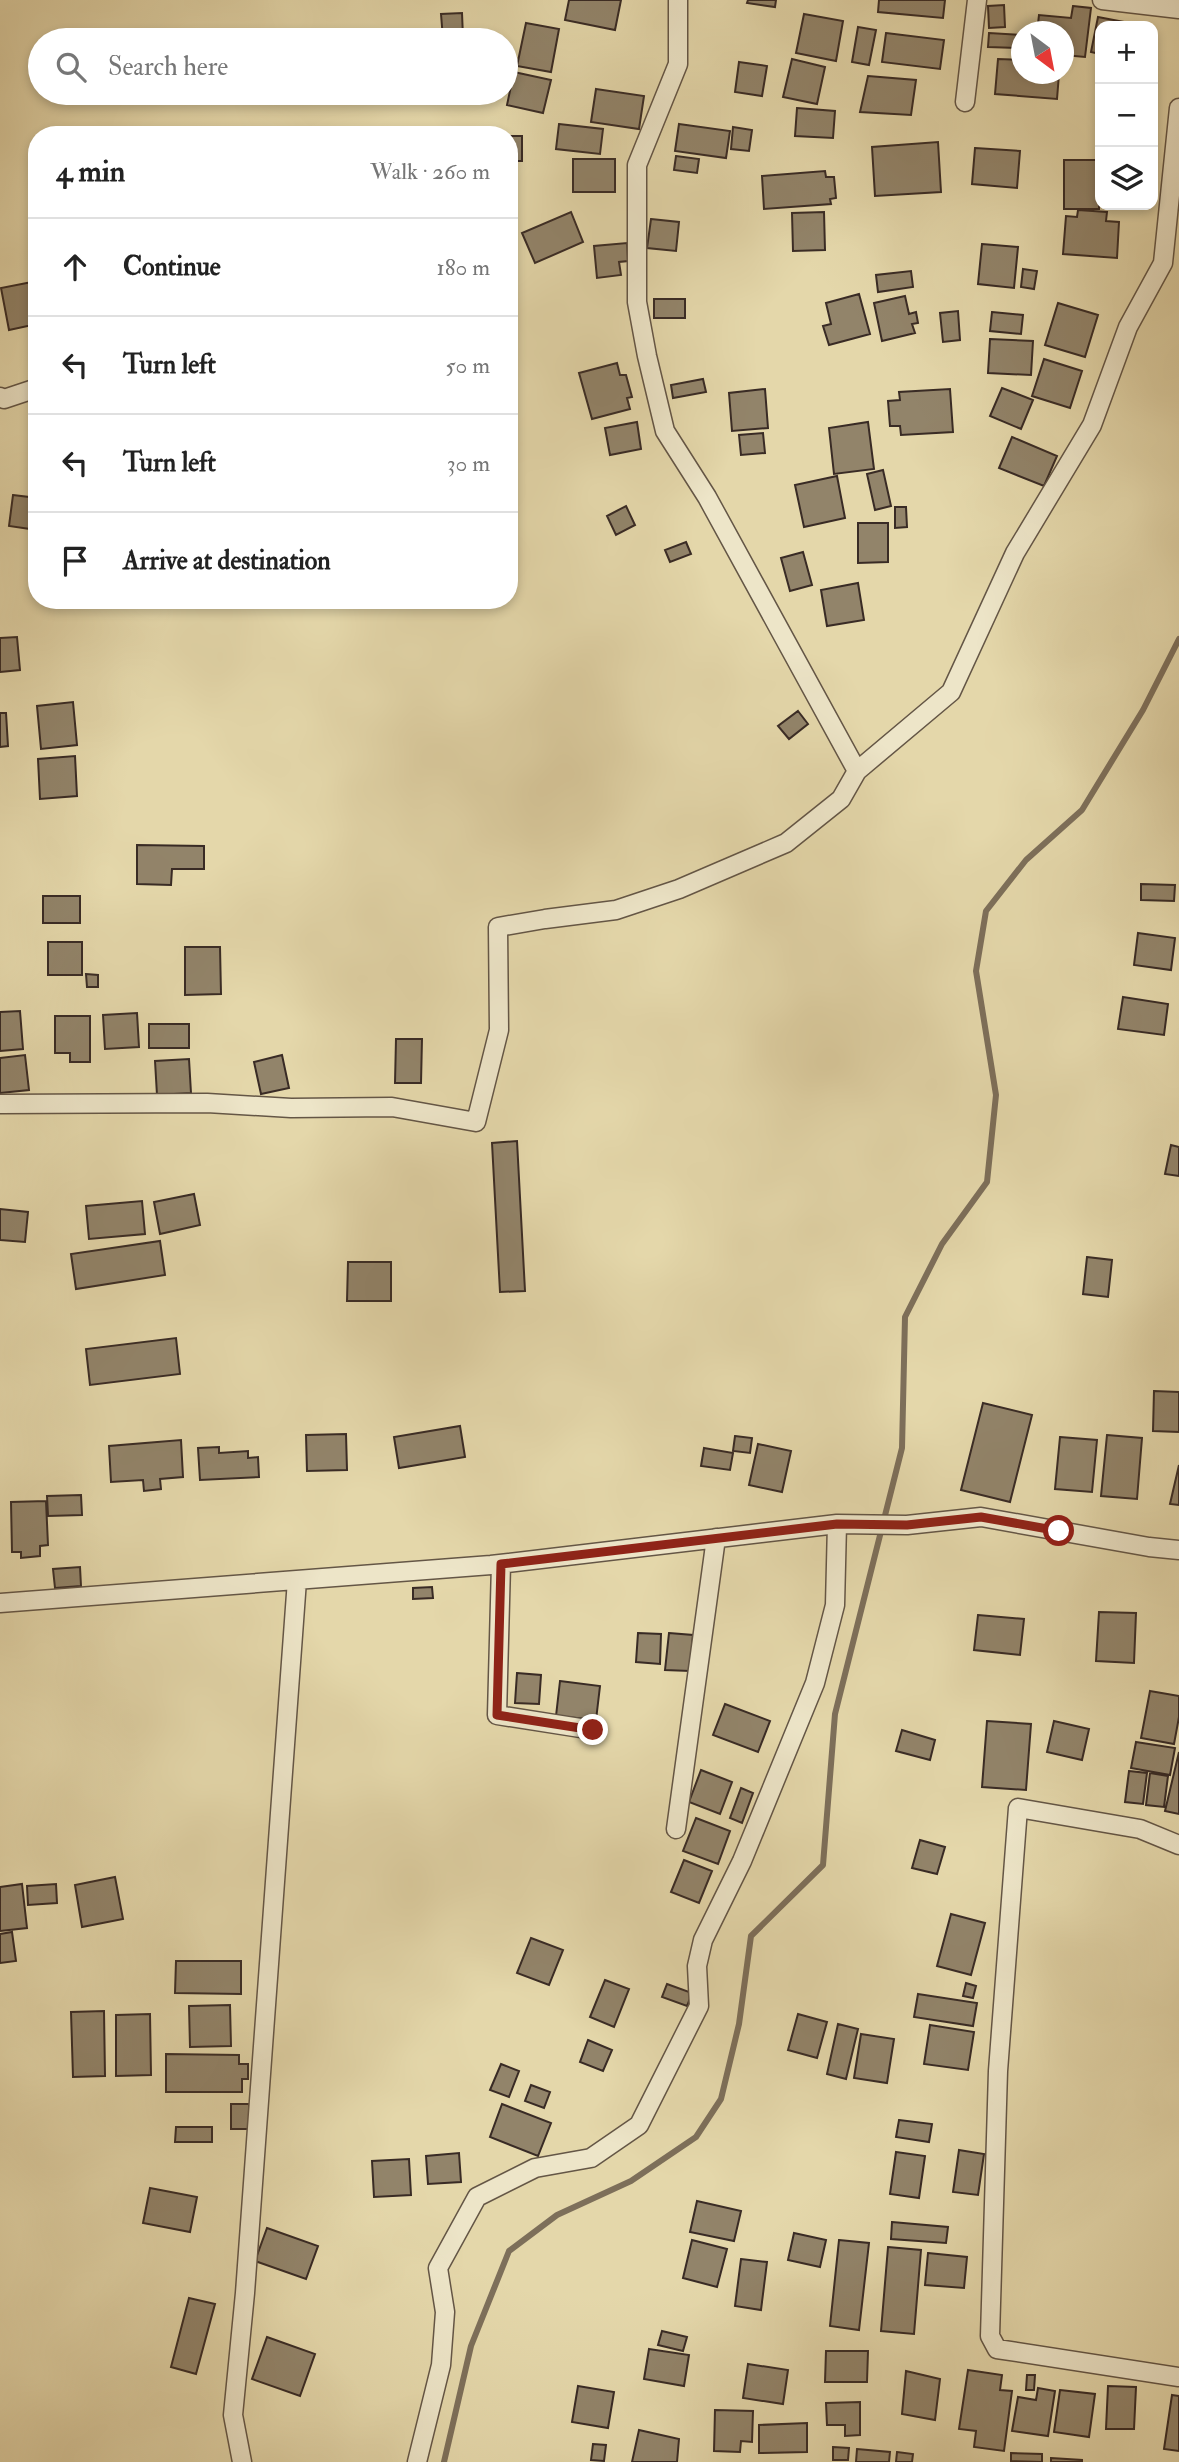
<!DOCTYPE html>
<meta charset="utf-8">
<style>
body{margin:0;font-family:"IM FELL Double Pica",serif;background:#f6f6f6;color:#222}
.controls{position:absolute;right:21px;top:21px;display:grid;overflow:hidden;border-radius:14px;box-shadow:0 4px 10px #0003}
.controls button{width:63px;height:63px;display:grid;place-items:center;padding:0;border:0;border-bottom:2px solid #e0e0e0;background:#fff;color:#222;font:35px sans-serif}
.compass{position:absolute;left:1011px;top:21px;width:63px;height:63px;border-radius:50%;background:#fff;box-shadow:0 4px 10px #0003;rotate:148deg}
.stop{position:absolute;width:21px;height:21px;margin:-16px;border:5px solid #8f2418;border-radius:50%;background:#fff}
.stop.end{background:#8f2418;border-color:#fff;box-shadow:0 2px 7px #0008}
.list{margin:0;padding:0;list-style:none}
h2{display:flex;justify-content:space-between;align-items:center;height:91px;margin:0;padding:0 28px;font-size:30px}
h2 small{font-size:23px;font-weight:400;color:#767676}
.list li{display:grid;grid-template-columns:46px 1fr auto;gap:21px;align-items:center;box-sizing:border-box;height:98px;padding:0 28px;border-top:2px solid #e0e0e0}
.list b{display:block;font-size:26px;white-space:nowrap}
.list em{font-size:23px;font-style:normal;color:#767676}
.icon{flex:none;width:38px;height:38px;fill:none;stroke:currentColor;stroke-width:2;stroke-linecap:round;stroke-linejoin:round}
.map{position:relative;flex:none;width:1179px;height:2462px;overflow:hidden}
.search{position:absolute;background:#fff;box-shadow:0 4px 10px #0003;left:28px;top:28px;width:490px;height:77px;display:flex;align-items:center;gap:18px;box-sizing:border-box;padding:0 24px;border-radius:38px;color:#767676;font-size:26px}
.panel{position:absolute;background:#fff;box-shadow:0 4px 10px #0003;left:28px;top:126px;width:490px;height:483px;border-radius:28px}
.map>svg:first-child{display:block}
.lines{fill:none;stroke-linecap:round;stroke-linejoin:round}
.stream{stroke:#7d6f5a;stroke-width:6}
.building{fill:#92846a;stroke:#392b25;stroke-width:2}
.minor-casing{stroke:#645646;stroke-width:21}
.minor{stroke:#ede5c8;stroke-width:18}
.route{stroke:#8f2418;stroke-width:9}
</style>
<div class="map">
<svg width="1179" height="2462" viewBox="0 0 1179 2462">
<rect width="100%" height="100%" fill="#e4d7aa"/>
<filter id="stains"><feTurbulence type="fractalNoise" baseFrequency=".00286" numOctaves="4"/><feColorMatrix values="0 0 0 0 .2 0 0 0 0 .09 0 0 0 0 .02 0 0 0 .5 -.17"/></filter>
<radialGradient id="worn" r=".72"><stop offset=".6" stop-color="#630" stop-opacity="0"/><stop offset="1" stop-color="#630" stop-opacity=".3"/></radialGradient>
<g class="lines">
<!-- stream -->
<path class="stream" d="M444 2462 471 2346 509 2251 557 2215 631 2181 696 2137 721 2099 739 2024 751 1936 823 1865 835 1714 902 1448 905 1317 942 1244 987 1182 996 1095 976 971 986 911 1026 860 1082 810 1143 710 1179 639"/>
</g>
<!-- building -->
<path class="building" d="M569 0H621L615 30 565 20Z
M748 0H776L775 7 747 3Z
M879 0H945L943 18 878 12Z
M1004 5 1005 27 989 28 988 6Z
M1073 6 1091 8 1085 57 1064 55V32H1037L1039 15 1071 18Z
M462 13 463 37 443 39 441 14Z
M804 14 843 21 836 61 796 53Z
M1098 17 1145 26H1100V54L1091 52Z
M526 23 559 29 551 72 517 66Z
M858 27 876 30 869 65 852 62Z
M886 33 944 40 940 69 882 62Z
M989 33 1021 35V48L988 47Z
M792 59 825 67 817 104 783 97Z
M998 59 1021 60V74H1059L1057 99 995 94Z
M739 62 767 66 762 96 735 92Z
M514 72 551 80 543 113 507 105Z
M868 76 916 80 911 115 860 112Z
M596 89 644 96 639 129 591 122Z
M797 108 835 111 833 138 795 136Z
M559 124 603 129 600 154 556 149Z
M679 124 730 131 726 158 675 151Z
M733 127 752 130 749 151 731 149Z
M509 136H522V161H509Z
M938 142 941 192 875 196 872 147Z
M975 148 1020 151 1017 188 972 184Z
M676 156 699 159 697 173 674 170Z
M573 159H615V192H573Z
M1064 160H1096V175H1100L1099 209H1064Z
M825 171 826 177H834L836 198 830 199 831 204 764 209 762 176Z
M1078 210 1107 212 1106 221 1119 222 1117 258 1063 254 1066 216 1077 217Z
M571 212 583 242 535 263 522 233Z
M824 212 825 250 793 251 792 213Z
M651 219 679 222 676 251 647 248Z
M627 243 628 261 619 262 621 275 597 278 594 246Z
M982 244 1018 247 1014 288 978 284Z
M1023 269 1037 271 1034 289 1021 287Z
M911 271 913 287 878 292 876 275Z
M37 281V324L9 330 1 288Z
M859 294 870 334 829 345 823 326 831 324 826 303Z
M905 296 909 314 916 312 918 323 912 324 915 333 882 341 874 303Z
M654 299H685V318H654Z
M1058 303 1098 315 1085 357 1045 345Z
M958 311 960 340 943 342 940 313Z
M992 312 1023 315 1021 334 990 331Z
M990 339 1033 341 1031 375 988 373Z
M1044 359 1082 371 1070 408 1032 396Z
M617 363 620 375H626L632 397 627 398 630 409 592 419 579 373Z
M703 379 706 392 673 398 671 385Z
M1002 388 1033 400 1021 429 990 416Z
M765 389 768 428 732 431 729 393Z
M950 389 953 432 901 435 900 426H890L888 401 900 400 899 392Z
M637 422 641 449 610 455 605 428Z
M868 422 874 469 834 474 829 428Z
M763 433 765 453 741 455 739 435Z
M1012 437 1057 456 1044 486 999 468Z
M883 470 891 506 875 510 867 474Z
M837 476 845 518 804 527 795 485Z
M13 495 37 498V530L9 526Z
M626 506 635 525 616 535 607 516Z
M895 507H906L907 527 895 528Z
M858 523H888V562L858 563Z
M686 542 691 554 670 562 665 550Z
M803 552 812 585 790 591 781 558Z
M858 583 864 620 827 626 821 590Z
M17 637 20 670 0 672V638Z
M73 702 77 745 41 749 37 706Z
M798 711 808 724 789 739 778 726Z
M0 713H6L8 746 0 747Z
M75 756 77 796 40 799 38 759Z
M137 845 204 846V869H172L171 885 137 884Z
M1141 884 1175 885 1174 901 1141 900Z
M43 896H80V923H43Z
M1138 933 1175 938 1171 970 1134 965Z
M48 942H82V975H48Z
M185 947H220L221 994 185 995Z
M86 974 98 975V987H87Z
M1123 997 1168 1004 1164 1035 1118 1029Z
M20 1011 23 1049 0 1051V1012Z
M137 1013 139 1047 105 1049 103 1015Z
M55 1016H90V1062H70V1053H55Z
M149 1024H189V1048H149Z
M396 1039H422L421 1083H395Z
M25 1055 29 1090 0 1093V1058Z
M282 1055 289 1088 261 1094 254 1062Z
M189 1059 191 1093 157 1095 155 1061Z
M517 1141 525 1291 500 1292 492 1143Z
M1171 1145 1179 1147V1176L1165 1174Z
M194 1194 200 1225 160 1234 154 1202Z
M142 1201 145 1234 89 1239 86 1206Z
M0 1209 28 1212 25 1242 0 1240Z
M160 1241 165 1275 76 1289 71 1254Z
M1087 1257 1112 1260 1108 1297 1083 1294Z
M348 1262H391V1301H347Z
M176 1338 180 1374 90 1385 86 1349Z
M1154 1391 1179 1392V1432L1153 1431Z
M983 1403 1032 1415 1010 1502 961 1490Z
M460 1426 465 1457 399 1468 394 1437Z
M346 1434 347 1470 307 1471 306 1435Z
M1107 1435 1142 1438 1137 1499 1101 1496Z
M735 1436 752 1438 750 1453 733 1451Z
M1060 1437 1097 1440 1092 1492 1055 1489Z
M181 1440 183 1477 160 1479 161 1489 144 1491 143 1480 111 1482 109 1446Z
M758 1444 791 1451 782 1492 749 1485Z
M219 1447V1453L248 1451V1458L258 1457 259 1477 200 1480 198 1448Z
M704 1448 733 1453 730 1470 701 1466Z
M1179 1465V1505L1170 1504Z
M81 1495 82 1515 48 1516 47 1496Z
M46 1501 48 1545 40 1546V1556L21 1558V1552H12L11 1502Z
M80 1567 81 1586 55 1588 53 1569Z
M432 1587 433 1598 413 1599V1588Z
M1099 1612 1136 1613 1134 1663 1096 1661Z
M978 1615 1024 1619 1020 1655 974 1650Z
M638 1633 661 1634 660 1664 636 1662Z
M669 1633 693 1635 690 1671 665 1670Z
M517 1673 541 1675 539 1704 515 1703Z
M560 1681 600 1686 596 1720 556 1716Z
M1150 1691 1179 1696V1717L1174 1744 1141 1738Z
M725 1704 770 1721 758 1752 713 1735Z
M987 1721 1031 1724 1026 1790 982 1787Z
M1054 1721 1089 1729 1082 1760 1047 1752Z
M902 1730 935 1740 930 1760 896 1751Z
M1136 1742 1175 1748 1170 1775 1131 1768Z
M1179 1752V1814L1165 1811Z
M701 1770 732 1782 720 1814 689 1802Z
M1129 1771 1147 1773 1143 1804 1125 1802Z
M1150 1773 1168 1776 1164 1807 1146 1805Z
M741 1788 753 1793 742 1823 730 1818Z
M696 1818 730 1831 718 1864 683 1851Z
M920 1840 945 1847 937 1874 912 1868Z
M684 1860 712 1871 699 1903 671 1892Z
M115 1877 123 1919 82 1927 75 1885Z
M22 1884 27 1928 0 1931V1887Z
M56 1884 57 1903 28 1905 27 1886Z
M951 1914 985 1923 971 1975 937 1966Z
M12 1932 16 1961 0 1963V1934Z
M531 1938 563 1950 549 1985 517 1973Z
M176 1961H241V1994L175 1993Z
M605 1980 629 1989 614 2027 590 2017Z
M966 1983 976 1986 973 1998 963 1996Z
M667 1984 692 1993 687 2006 662 1997Z
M918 1994 977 2003 973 2026 914 2017Z
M230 2005 231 2046 190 2047 189 2006Z
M104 2011 105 2076 73 2077 71 2012Z
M150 2014 151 2075 116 2076V2015Z
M798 2014 827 2022 817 2058 788 2050Z
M838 2024 858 2029 846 2079 827 2074Z
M930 2025 974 2032 968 2070 924 2064Z
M861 2034 894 2039 887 2083 854 2078Z
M588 2040 612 2050 603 2071 580 2062Z
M166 2054 239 2055V2064H248V2079H242V2092H166Z
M501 2064 519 2071 509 2097 490 2090Z
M531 2085 550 2092 544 2108 525 2101Z
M231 2104H249V2129H231Z
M502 2104 551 2123 538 2156 490 2137Z
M899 2120 932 2124 929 2142 896 2137Z
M176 2127H212V2142H175Z
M959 2150 984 2154 978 2195 953 2192Z
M896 2152 925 2156 919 2198 890 2194Z
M459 2153 461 2182 428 2184 426 2156Z
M409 2159 411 2195 374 2197 372 2161Z
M150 2188 197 2197 190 2232 143 2223Z
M697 2201 741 2211 734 2241 690 2232Z
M892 2222 948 2227 946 2243 891 2239Z
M267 2228 318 2246 306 2279 255 2261Z
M794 2233 826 2240 820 2267 788 2260Z
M692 2240 727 2249 717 2287 683 2278Z
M839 2240 869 2243 859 2330 830 2326Z
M888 2247 921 2250 914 2334 881 2331Z
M928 2253 967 2257 964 2288 925 2285Z
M741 2259 767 2262 761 2310 735 2306Z
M189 2298 215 2304 196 2374 171 2367Z
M662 2331 687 2337 683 2351 658 2345Z
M267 2337 315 2354 300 2396 252 2379Z
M649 2349 689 2355 684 2386 644 2379Z
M826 2351H868L867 2382H825Z
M748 2364 788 2370 783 2404 743 2398Z
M968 2370 1002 2375 1000 2390 1012 2391 1004 2451 974 2447 976 2431 959 2429Z
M906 2371 940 2379 935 2420 902 2414Z
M1027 2375H1035L1034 2390H1026Z
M578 2386 614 2392 608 2428 572 2422Z
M1108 2386 1136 2387 1134 2429H1106Z
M1038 2388 1055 2391 1048 2436 1012 2431 1018 2397 1036 2400Z
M1060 2390 1095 2394 1089 2437 1054 2432Z
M1172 2395 1179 2396V2451L1164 2449Z
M860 2402V2435L845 2436V2425H827L826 2403Z
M715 2410 753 2411 752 2442 741 2441 740 2452 714 2451Z
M807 2423V2452L759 2453V2425Z
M639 2430 679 2439 677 2462H632Z
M593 2444 606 2445 604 2461 591 2460Z
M833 2447 849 2448 848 2460H833Z
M857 2449 890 2452 889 2462H856Z
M897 2452 913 2454 912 2462H896Z
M1011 2453 1042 2454V2462L1011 2461Z
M1051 2458 1082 2460V2462H1051Z"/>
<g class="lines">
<defs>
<path id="minor" d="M678 0V64L637 165V302L647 356 665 431 707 497 857 771
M1102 0 1179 9
M965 102 977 0
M0 397 4 399 37 388
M0 1104 207 1103 291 1108 392 1107 476 1122 499 1030 498 927 545 919 616 910 679 889 786 843 841 799 857 771 951 692 1015 553 1092 425 1128 327 1163 263 1179 108
M501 1564 497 1715 593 1730
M0 1603 491 1565 837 1524
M676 1829 716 1538
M1179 1845 1140 1829 1018 1808 998 2071 990 2336 997 2349 1179 2377
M242 2462 233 2415 245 2293 297 1580
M417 2462 441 2365 445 2312 438 2268 477 2197 535 2168 591 2158 639 2125 699 2006 697 1966 703 1940 742 1861 815 1683 835 1605 837 1524 907 1525 981 1517 1149 1547 1179 1550"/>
</defs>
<!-- minor casing -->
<use href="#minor" class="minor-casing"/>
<!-- minor -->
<use href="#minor" class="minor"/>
</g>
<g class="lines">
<!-- route -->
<path class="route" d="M593 1730 497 1715 501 1564 837 1524 907 1525 981 1517 1059 1531"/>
</g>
<rect width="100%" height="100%" filter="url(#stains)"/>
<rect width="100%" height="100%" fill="url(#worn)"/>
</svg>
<div class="controls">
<button>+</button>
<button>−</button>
<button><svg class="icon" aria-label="layers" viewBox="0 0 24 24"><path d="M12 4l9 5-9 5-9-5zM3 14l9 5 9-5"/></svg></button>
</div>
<svg class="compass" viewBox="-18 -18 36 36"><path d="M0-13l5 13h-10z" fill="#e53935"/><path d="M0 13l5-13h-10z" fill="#767676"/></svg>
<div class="stop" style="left:1059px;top:1531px"></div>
<div class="stop end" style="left:593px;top:1730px"></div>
<div class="search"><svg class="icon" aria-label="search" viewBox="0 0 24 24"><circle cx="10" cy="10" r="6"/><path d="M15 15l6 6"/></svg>Search here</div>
<section class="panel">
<h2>4 min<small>Walk · 260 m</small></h2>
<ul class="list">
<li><svg class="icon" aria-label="ahead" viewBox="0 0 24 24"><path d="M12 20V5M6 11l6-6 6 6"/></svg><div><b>Continue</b></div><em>180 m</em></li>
<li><svg class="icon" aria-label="left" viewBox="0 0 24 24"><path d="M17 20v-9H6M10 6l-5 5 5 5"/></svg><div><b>Turn left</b></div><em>50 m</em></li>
<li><svg class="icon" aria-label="left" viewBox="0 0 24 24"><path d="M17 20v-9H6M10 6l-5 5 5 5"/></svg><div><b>Turn left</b></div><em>30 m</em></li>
<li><svg class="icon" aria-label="arrive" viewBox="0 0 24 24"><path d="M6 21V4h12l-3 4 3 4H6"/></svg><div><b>Arrive at destination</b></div></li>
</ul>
</section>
</div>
